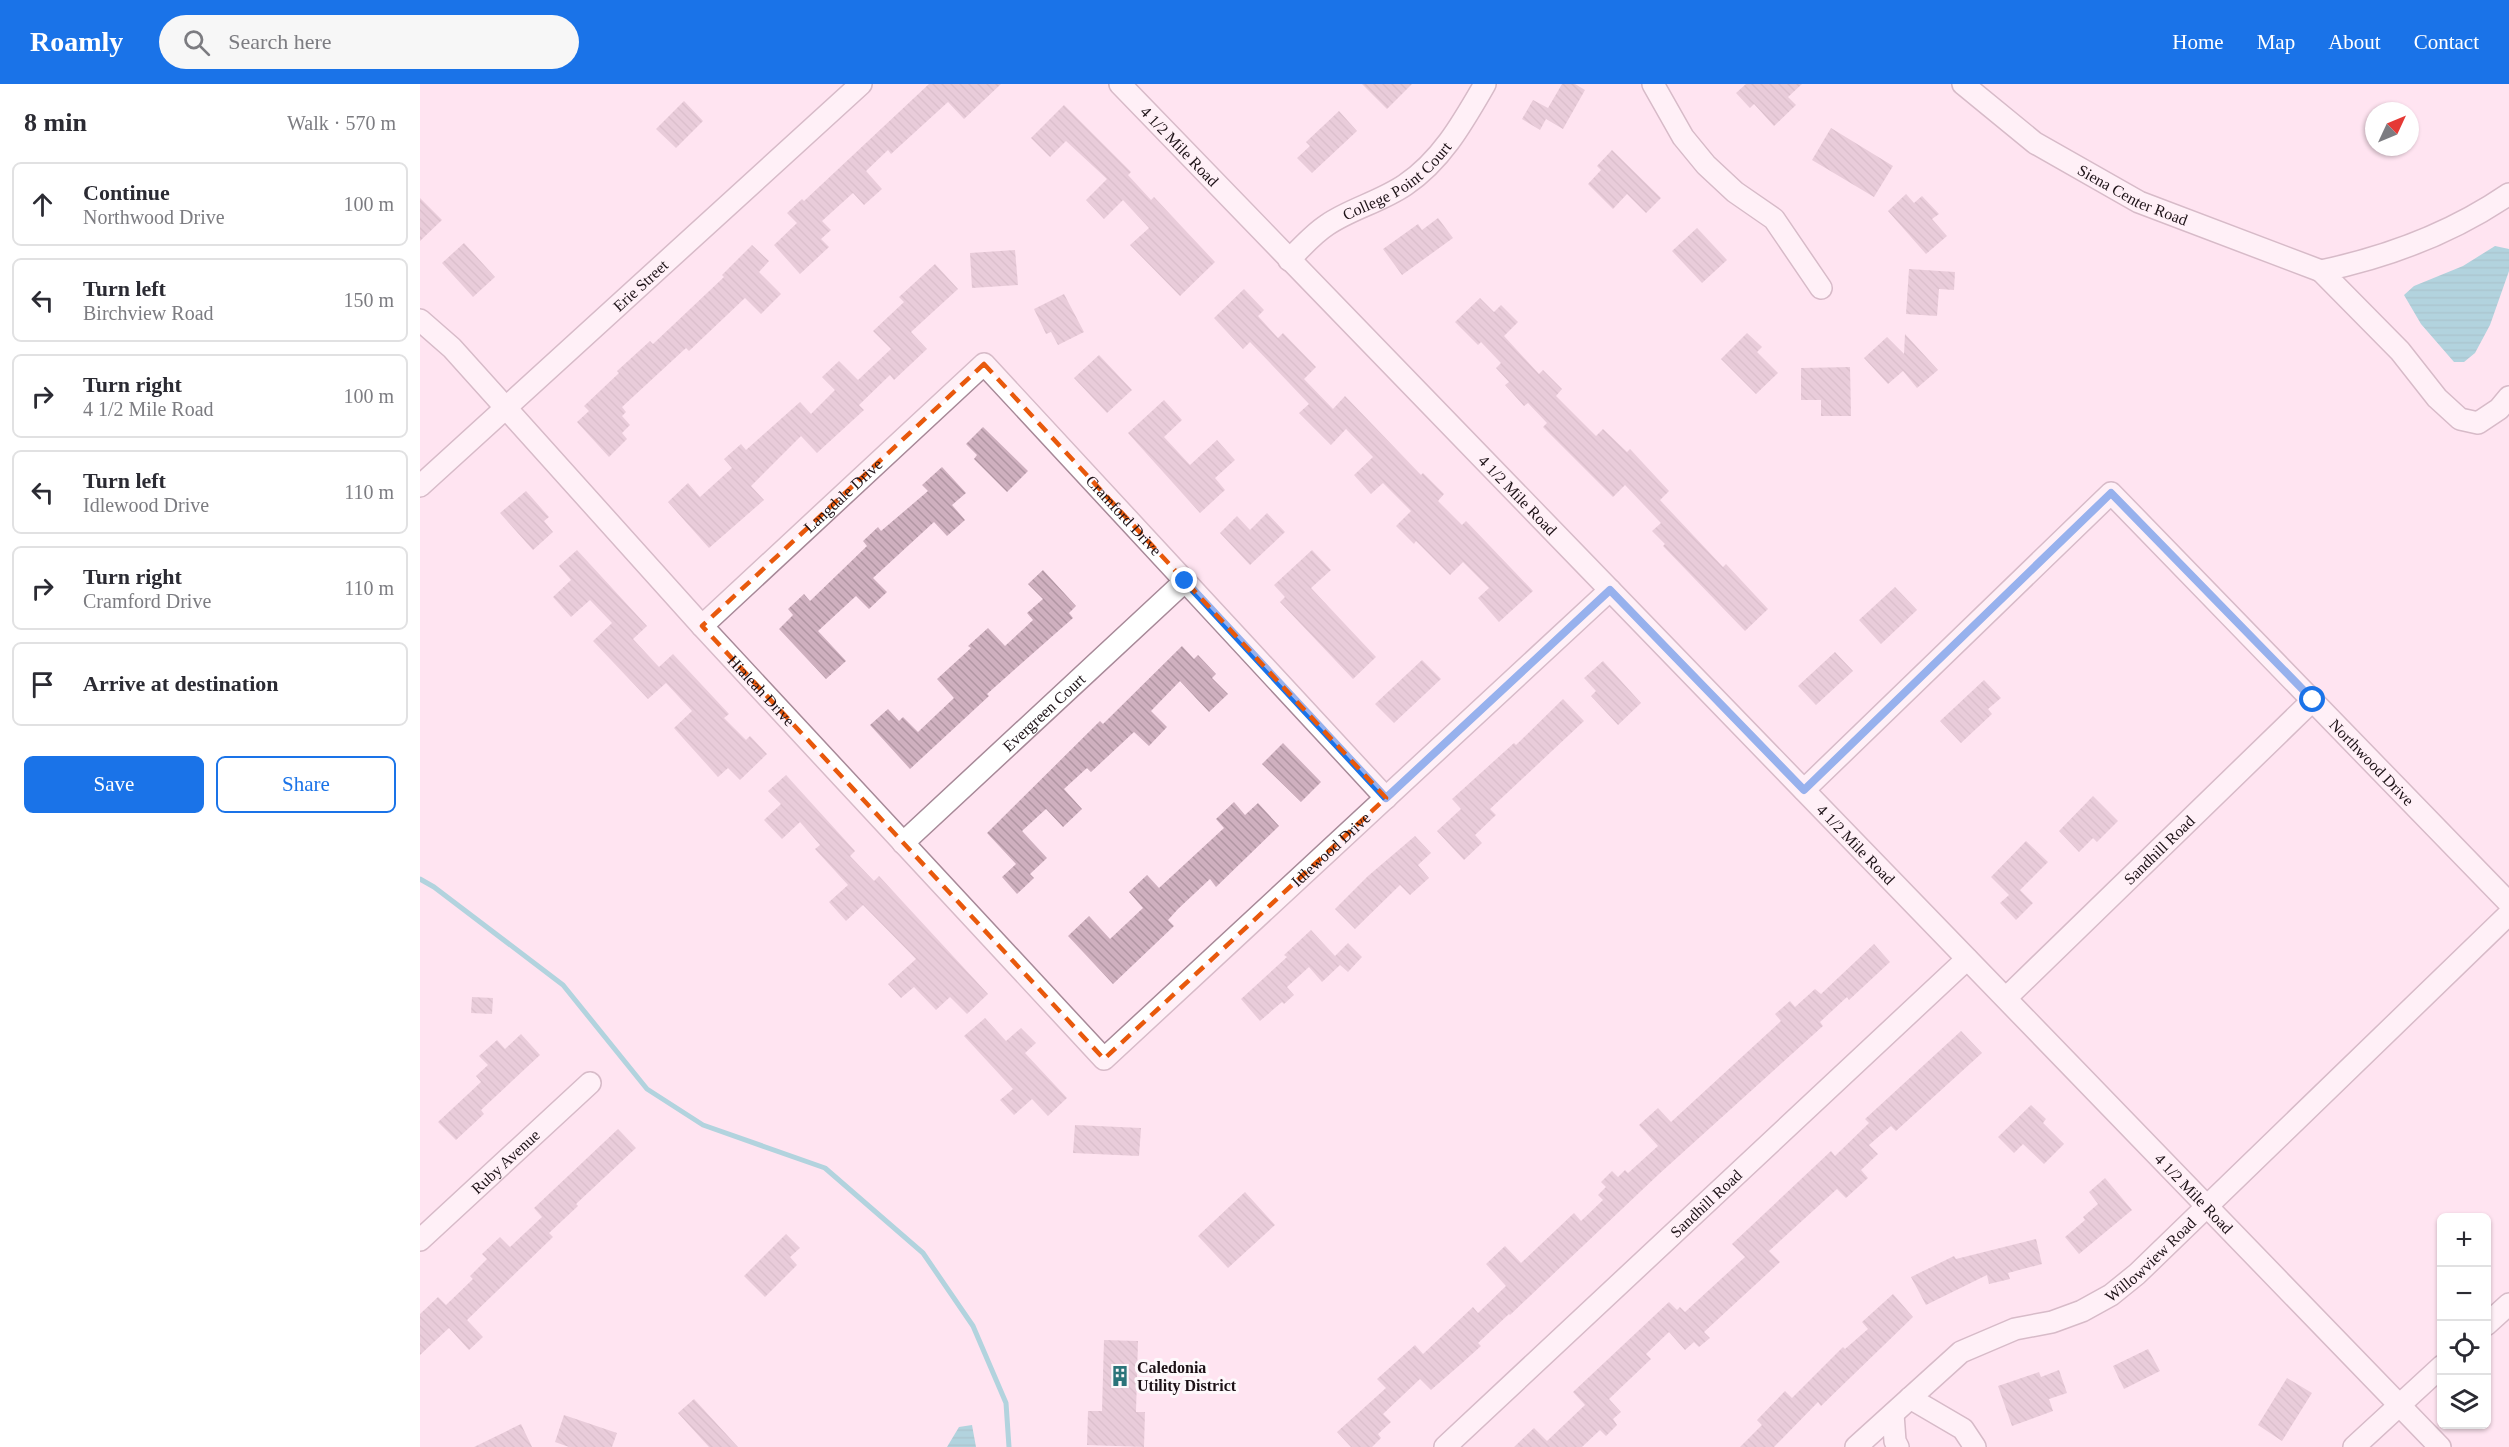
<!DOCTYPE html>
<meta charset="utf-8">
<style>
body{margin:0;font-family:Georgia,serif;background:#f7f7f7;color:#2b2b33}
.controls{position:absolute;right:18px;bottom:18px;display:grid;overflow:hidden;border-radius:9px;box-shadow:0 2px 4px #0004}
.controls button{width:54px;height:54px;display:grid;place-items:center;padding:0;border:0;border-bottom:2px solid #e1e1e2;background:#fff;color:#2b2b33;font:30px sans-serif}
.compass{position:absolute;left:1945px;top:18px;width:54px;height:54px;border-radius:50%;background:#fff;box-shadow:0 2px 4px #0004;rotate:46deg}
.stop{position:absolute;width:18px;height:18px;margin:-14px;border:4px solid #1a73e8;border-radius:50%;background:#fff}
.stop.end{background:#1a73e8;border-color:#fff;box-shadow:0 2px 6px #0008}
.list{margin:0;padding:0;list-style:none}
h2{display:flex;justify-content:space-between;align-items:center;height:78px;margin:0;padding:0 24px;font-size:26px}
h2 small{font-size:20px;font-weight:400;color:#7c7c81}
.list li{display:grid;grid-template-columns:39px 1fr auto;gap:18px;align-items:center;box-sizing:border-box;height:84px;margin:0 12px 12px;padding:0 12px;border:2px solid #e1e1e2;border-radius:9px}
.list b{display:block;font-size:22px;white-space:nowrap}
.list p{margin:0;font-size:20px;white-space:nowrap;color:#7c7c81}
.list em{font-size:20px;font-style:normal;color:#7c7c81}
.actions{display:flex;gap:12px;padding:18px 24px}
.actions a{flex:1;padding:14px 0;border:2px solid #1a73e8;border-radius:9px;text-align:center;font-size:21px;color:#1a73e8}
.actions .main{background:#1a73e8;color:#fff}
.icon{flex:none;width:33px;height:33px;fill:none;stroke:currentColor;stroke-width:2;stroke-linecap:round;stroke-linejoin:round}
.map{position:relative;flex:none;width:2089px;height:1363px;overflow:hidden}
header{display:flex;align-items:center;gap:36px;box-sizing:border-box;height:84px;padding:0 30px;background:#1a73e8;color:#fff}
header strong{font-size:28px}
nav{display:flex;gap:33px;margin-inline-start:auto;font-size:21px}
.search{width:420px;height:54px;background:#f7f7f7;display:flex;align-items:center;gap:15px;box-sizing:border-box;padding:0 21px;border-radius:33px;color:#7c7c81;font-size:22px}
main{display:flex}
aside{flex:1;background:#fff}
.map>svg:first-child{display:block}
.water{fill:url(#water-rules)}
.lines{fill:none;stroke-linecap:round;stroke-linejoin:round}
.stream{stroke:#54bfc7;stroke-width:5}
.building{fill:url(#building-back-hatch)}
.street-casing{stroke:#a78998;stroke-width:24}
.street{stroke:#fff;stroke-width:21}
.route{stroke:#1a73e8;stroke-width:8}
.marked{fill:none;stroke:#e8590c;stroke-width:4.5;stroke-dasharray:12 8;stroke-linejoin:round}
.labels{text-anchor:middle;stroke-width:6;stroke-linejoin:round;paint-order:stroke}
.street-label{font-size:16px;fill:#1d1217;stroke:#fef8fb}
.poi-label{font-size:16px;font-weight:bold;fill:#1d1217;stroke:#fef8fb;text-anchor:start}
</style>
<header>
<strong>Roamly</strong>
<div class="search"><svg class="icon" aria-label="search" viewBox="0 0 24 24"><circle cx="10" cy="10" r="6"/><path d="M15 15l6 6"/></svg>Search here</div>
<nav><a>Home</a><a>Map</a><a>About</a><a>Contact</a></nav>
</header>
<main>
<aside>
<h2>8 min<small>Walk · 570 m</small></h2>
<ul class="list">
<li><svg class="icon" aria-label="ahead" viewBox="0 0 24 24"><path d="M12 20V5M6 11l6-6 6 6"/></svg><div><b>Continue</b><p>Northwood Drive</p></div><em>100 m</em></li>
<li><svg class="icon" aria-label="left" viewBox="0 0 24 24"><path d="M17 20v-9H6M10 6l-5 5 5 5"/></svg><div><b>Turn left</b><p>Birchview Road</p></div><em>150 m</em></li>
<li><svg class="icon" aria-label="right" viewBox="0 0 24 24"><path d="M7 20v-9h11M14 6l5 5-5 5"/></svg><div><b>Turn right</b><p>4 1/2 Mile Road</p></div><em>100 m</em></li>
<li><svg class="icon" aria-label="left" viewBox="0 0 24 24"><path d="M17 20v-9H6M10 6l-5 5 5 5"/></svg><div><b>Turn left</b><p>Idlewood Drive</p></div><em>110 m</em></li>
<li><svg class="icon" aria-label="right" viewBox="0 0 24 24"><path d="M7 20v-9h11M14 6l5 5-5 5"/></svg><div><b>Turn right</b><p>Cramford Drive</p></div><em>110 m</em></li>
<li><svg class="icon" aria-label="arrive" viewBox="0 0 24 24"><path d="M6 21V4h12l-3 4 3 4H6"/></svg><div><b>Arrive at destination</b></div></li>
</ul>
<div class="actions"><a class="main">Save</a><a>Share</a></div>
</aside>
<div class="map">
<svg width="2089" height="1363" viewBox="0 0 2089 1363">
<defs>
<pattern id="water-rules" width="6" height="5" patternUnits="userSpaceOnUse" patternTransform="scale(1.5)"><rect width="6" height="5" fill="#54bfc7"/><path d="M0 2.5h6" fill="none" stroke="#49a3aa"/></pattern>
<pattern id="building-back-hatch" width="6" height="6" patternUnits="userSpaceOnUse" patternTransform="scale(1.5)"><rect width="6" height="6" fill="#cfb0bf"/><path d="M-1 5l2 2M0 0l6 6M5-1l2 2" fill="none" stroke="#b196a3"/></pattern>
</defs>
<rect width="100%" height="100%" fill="#ffe4f1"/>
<!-- water -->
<path class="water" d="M2075 162 2089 165V187L2070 241 2055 269 2044 278H2034L2001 240 1984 211 1994 202 2043 182Z
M552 1341 556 1363H527L539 1343Z"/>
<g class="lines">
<!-- stream -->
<path class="stream" d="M0 795 14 803 143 901 227 1005 283 1041 405 1084 503 1169 553 1242 586 1319 589 1363"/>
</g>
<!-- building -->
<path class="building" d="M509 0H581L544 35 528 18 471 70 468 66 446 87 462 105 444 121 433 109 402 137 411 146 401 155 409 163 380 190 354 161 377 139 367 129 382 115 384 117Z
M942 0H992L967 25Z
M1142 0H1155L1165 6 1143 45 1126 35 1120 46 1102 35 1113 16 1128 24Z
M1326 0H1382L1368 13 1376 21 1354 42 1334 20 1330 24 1316 9Z
M264 17 283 37 256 64 236 45Z
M644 21 711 88 708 91 731 116 734 113 795 178 760 212 710 161 729 144 703 116 684 135 666 116 687 95 646 57 630 73 611 54Z
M919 27 937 47 892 89 877 74 890 62 886 58Z
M1411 44 1473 82 1454 113 1392 76Z
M1192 66 1241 114 1226 129 1207 110 1193 125 1168 100 1181 86 1177 82Z
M1486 110 1494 119 1502 112 1519 130 1512 135 1527 152 1506 170 1468 127Z
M0 114 22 136 0 157Z
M1018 134 1033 154 982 191 963 165 998 140 1002 146Z
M1277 144 1307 176 1282 199 1252 167Z
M44 159 75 193 53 213 22 179Z
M332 161 349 177 339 188 361 210 341 230 325 214 269 267 266 264 202 323 206 328 202 332 210 341 202 349 207 355 189 373 157 338 169 327 164 322 199 289 197 287 230 257 233 260 304 193 302 191Z
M595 166 598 201 552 204 550 169Z
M515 180 538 205 491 248 507 265 474 296 470 291 439 321 444 326 397 369 381 352 331 402 344 416 289 464 248 418 268 399 280 413 312 384 304 375 321 360 326 366 380 318 391 330 415 306 402 293 419 277 438 296 471 265 453 247 484 218 479 213Z
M1489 185 1535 188 1534 206 1519 205 1517 232 1486 230Z
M824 205 844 226 838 232 858 254 863 249 896 283 884 295 913 325 925 312 1001 391 1003 389 1024 410 1018 417 1042 441 1046 437 1113 507 1079 538 1058 514 1069 504 1043 478 1030 491 996 457 994 460 976 442 991 427 963 399 951 410 934 391 953 373 926 345 911 361 879 329 889 320 830 258 823 265 794 234Z
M644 210 664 248 638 261 631 248 626 250 614 225Z
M1060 214 1074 228 1081 221 1098 238 1084 252 1119 290 1123 286 1142 305 1136 312 1176 352 1183 345 1207 368 1210 365 1249 407 1240 416 1303 483 1306 480 1348 525 1325 547 1243 462 1245 460 1232 447 1241 439 1205 401 1193 413 1123 343 1127 339 1108 319 1104 322 1085 301 1089 298 1076 284 1081 279 1061 258 1058 261 1035 238Z
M1327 249 1342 263 1337 268 1358 289 1336 310 1301 275Z
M1485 250 1518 286 1497 304 1483 287 1468 300 1444 274 1467 253 1484 270Z
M679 271 712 306 687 329 654 294Z
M1430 283 1431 332H1401V316H1381V284Z
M744 316 762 336 744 353 770 381 797 356 815 376 795 394 805 406 780 429 708 349Z
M563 343 608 387 587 408 554 375 557 371 546 360Z
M522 383 546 409 532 421 545 436 527 452 514 438 453 494 467 508 449 525 436 512 398 547 426 577 406 595 359 545 373 531 368 525 384 510 390 517 447 462 443 457 458 443 461 447 508 407 502 401Z
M106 407 129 433 124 437 133 448 113 466 80 429Z
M847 429 865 448 830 481 800 449 817 432 830 446Z
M157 466 227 542 213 555 239 583 253 570 309 630 304 634 326 656 330 652 347 670 320 696 308 684 298 693 254 644 272 627 246 599 228 615 173 557 192 539 170 516 151 533 133 513 151 496 139 482Z
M892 466 911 486 891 504 956 573 933 595 860 518 865 513 854 501Z
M623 486 656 522 649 529 653 534 567 610 569 612 490 685 450 641 468 625 479 637 483 633 498 648 534 614 517 595 551 564 548 562 568 544 585 562 613 536 607 529 623 515 608 500Z
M1475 503 1497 526 1461 560 1439 536Z
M762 562 774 575 778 571 796 590 792 594 808 610 789 628 760 597 731 627 747 643 729 662 714 648 671 688 667 684 644 705 662 725 643 743 626 725 602 747 627 774 610 790 614 794 597 810 582 793 596 780 567 749 680 637 683 640Z
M1415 568 1433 587 1396 621 1378 602Z
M1002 576 1021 595 974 639 955 620Z
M1183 577 1221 619 1198 641 1171 612 1176 607 1164 594Z
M1564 596 1581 614 1568 625 1572 630 1541 659 1520 637Z
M1143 615 1164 637 1070 725 1076 731 1055 751 1062 759 1044 776 1017 747 1041 725 1032 715 1094 659 1096 661Z
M863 659 901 698 881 718 842 680Z
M366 691 435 767 430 772 454 797 459 792 568 910 547 930 530 913 516 926 494 903 481 914 468 900 496 875 443 821 426 837 409 818 428 801 395 765 400 761 380 738 362 755 344 736 361 720 348 707Z
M1673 712 1698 737 1677 758 1673 754 1659 768 1639 747Z
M814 718 825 731 838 719 859 742 796 803 790 795 758 825 748 836 754 842 693 900 648 852 669 832 690 855 723 824 709 808 727 791 739 804 804 744 796 735Z
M995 752 1011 769 998 781 1009 794 990 811 980 801 935 845 915 825 948 792Z
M1606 757 1628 778 1600 806 1613 819 1596 836 1580 819 1589 811 1571 793Z
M891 846 915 872 928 859 942 873 928 888 920 881 902 898 889 883 867 903 874 911 864 920 862 918 840 937 821 915 867 873 864 871Z
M1454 860 1470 878 1429 916 1427 913 1400 938 1403 942 1239 1090 1090 1231 1089 1230 1058 1259 1061 1262 1041 1280 1011 1306 1000 1295 963 1330 971 1338 958 1350 961 1354 952 1363H931L917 1348 966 1304 957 1295 995 1261 1003 1270 1053 1223 1058 1229 1086 1202 1066 1180 1085 1162 1101 1179 1154 1129 1161 1137 1183 1116 1178 1111 1186 1103 1181 1098 1192 1087 1198 1093 1205 1086 1208 1089 1238 1062 1219 1041 1238 1024 1251 1038 1361 937 1355 930 1370 917 1375 923 1395 905 1401 910Z
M52 913 73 914 72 930 51 929Z
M565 934 586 957 601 944 616 959 605 969 647 1014 628 1032 612 1015 594 1031 580 1016 593 1005 544 952Z
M1541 947 1562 969 1476 1047 1471 1042 1449 1061 1458 1070 1441 1086 1448 1094 1426 1114 1417 1105 1349 1167 1360 1178 1284 1248 1290 1254 1279 1263 1274 1258 1265 1266 1249 1248 1226 1270 1231 1275 1189 1315 1201 1328 1193 1335 1197 1341 1186 1352 1180 1346 1162 1363H1094L1114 1344 1127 1357 1165 1321 1153 1308 1249 1218 1257 1226 1260 1223 1265 1228 1325 1173 1312 1160 1411 1067 1415 1072 1449 1039 1445 1035Z
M101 950 120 971 61 1026 64 1030 36 1056 18 1038 61 998 56 992 68 981 59 972 77 956 85 965Z
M1611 1021 1626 1035 1623 1039 1644 1060 1624 1080 1603 1060 1594 1069 1578 1053Z
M655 1041 721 1044 719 1072 653 1069Z
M198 1045 216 1064 156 1120 158 1122 129 1149 133 1153 47 1236 63 1253 49 1266 29 1244 0 1271V1230L18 1213 26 1221 53 1195 50 1192 67 1175 62 1170 80 1153 90 1163 122 1133 114 1124Z
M1685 1094 1712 1126 1659 1170 1645 1153 1665 1136 1663 1133 1678 1120 1669 1108Z
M825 1108 855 1141 808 1184 778 1152Z
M366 1150 380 1164 370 1173 377 1181 345 1213 324 1192Z
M1616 1155 1622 1180 1588 1189 1590 1195 1569 1200 1567 1191 1506 1221 1491 1193 1534 1172 1536 1175Z
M1473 1210 1493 1233 1401 1322 1398 1318 1354 1363H1320L1342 1341 1337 1336 1365 1307 1372 1314 1423 1263 1425 1265 1448 1245 1442 1238Z
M684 1256 718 1257 716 1328H725L724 1363 667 1361 668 1327H682Z
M1728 1265 1740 1287 1704 1305 1693 1282Z
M1639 1286 1647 1309 1629 1315 1633 1327 1592 1342 1578 1302 1619 1288 1621 1293Z
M1867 1294 1892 1309 1862 1357 1838 1341Z
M274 1315 318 1363H289L258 1329Z
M144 1331 197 1349 192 1363H149L135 1358Z
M101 1340 112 1363H54Z"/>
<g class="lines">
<defs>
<g id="street">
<path id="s1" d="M700 0 2020 1363"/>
<path d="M1233 0 1263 53 1286 81 1315 108 1354 135 1401 204"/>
<path id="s2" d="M1543 0 1615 59 1719 118 1901 187"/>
<path d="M2089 110C2032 149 1968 173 1901 187L1980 267 2017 314 2040 335 2058 339 2079 325 2089 313"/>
<path id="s3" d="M869 176C881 164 893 150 907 141 930 125 960 118 985 101 1022 76 1043 38 1065 0"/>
<path id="s4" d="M0 236 32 264 282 542 684 975 1190 506"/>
<path id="s5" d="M0 402 441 0"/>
<path id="s6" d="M282 542 564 280 966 714"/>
<path id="s7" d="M1384 706 1691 409 2089 819"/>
<path id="s8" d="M483 759 765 497"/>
<path id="s9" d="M1586 914 1893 616"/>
<path id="s10" d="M0 1156 170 999"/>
<path d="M2066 1241 2089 1220"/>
<path d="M1490 1314 1543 1345 1555 1363"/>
<path d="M1473 1330 1475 1357 1478 1363"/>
<path id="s11" d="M1025 1363 1547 875"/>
<path id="s12" d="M1436 1363 1541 1268 1595 1245 1632 1238 1662 1227 1691 1211 1717 1190 2089 830"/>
<path d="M1934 1363 2022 1282"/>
</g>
</defs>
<!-- street casing -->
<use href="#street" class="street-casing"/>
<!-- street -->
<use href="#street" class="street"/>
</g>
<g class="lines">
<!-- route -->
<path class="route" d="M765 497 966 714 1190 506 1384 706 1691 409 1893 616"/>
</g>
<!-- marked area -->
<path d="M0 0H2089V1363H0ZM564 280 966 714 684 975 282 542Z" fill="#ffe4f1" fill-opacity=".55" fill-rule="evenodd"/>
<path class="marked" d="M564 280 966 714 684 975 282 542Z"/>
<!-- icons -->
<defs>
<symbol id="building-bare" viewBox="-9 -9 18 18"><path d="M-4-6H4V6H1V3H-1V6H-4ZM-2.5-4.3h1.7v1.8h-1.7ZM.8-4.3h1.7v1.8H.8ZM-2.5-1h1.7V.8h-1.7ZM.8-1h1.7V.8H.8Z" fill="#2b747a" stroke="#fef8fb" stroke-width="2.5" paint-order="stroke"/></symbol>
</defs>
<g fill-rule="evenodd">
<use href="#building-bare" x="685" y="1277" width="30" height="30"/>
</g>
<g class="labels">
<!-- street labels -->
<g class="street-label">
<text dy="6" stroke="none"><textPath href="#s1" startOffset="86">4 1/2 Mile Road</textPath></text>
<text dy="6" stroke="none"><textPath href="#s3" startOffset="135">College Point Court</textPath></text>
<text dy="6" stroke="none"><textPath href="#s2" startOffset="204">Siena Center Road</textPath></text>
<text dy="6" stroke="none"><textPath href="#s5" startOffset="298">Erie Street</textPath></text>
<text dy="6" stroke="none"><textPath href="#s1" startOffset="572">4 1/2 Mile Road</textPath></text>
<text dy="6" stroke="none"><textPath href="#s6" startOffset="192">Langdale Drive</textPath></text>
<text dy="6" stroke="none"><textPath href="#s6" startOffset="591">Cramford Drive</textPath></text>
<text dy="6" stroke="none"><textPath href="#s4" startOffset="504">Hialeah Drive</textPath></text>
<text dy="6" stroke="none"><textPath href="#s8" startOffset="192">Evergreen Court</textPath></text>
<text dy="6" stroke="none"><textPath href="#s7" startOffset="802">Northwood Drive</textPath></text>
<text dy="6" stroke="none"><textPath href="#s1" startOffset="1058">4 1/2 Mile Road</textPath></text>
<text dy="6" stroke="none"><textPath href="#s4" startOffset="1316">Idlewood Drive</textPath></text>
<text dy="6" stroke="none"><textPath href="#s9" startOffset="213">Sandhill Road</textPath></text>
<text dy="6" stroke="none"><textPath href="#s10" startOffset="116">Ruby Avenue</textPath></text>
<text dy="6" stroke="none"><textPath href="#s1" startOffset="1544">4 1/2 Mile Road</textPath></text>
<text dy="6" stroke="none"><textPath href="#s11" startOffset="357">Sandhill Road</textPath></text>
<text dy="6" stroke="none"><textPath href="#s12" startOffset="356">Willowview Road</textPath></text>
</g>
<!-- poi labels -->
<g class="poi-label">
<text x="717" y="1289">Caledonia<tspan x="717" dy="18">Utility District</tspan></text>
</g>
</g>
</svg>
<div class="controls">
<button>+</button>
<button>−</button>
<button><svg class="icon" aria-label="locate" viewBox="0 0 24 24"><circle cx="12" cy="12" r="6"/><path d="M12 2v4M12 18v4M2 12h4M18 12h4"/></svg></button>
<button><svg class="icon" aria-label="layers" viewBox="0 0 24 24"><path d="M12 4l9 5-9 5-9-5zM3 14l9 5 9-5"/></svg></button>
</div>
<svg class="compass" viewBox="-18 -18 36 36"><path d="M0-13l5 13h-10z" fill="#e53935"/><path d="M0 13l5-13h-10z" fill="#7c7c81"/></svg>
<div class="stop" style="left:1893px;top:616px"></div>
<div class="stop end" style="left:765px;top:497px"></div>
</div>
</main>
